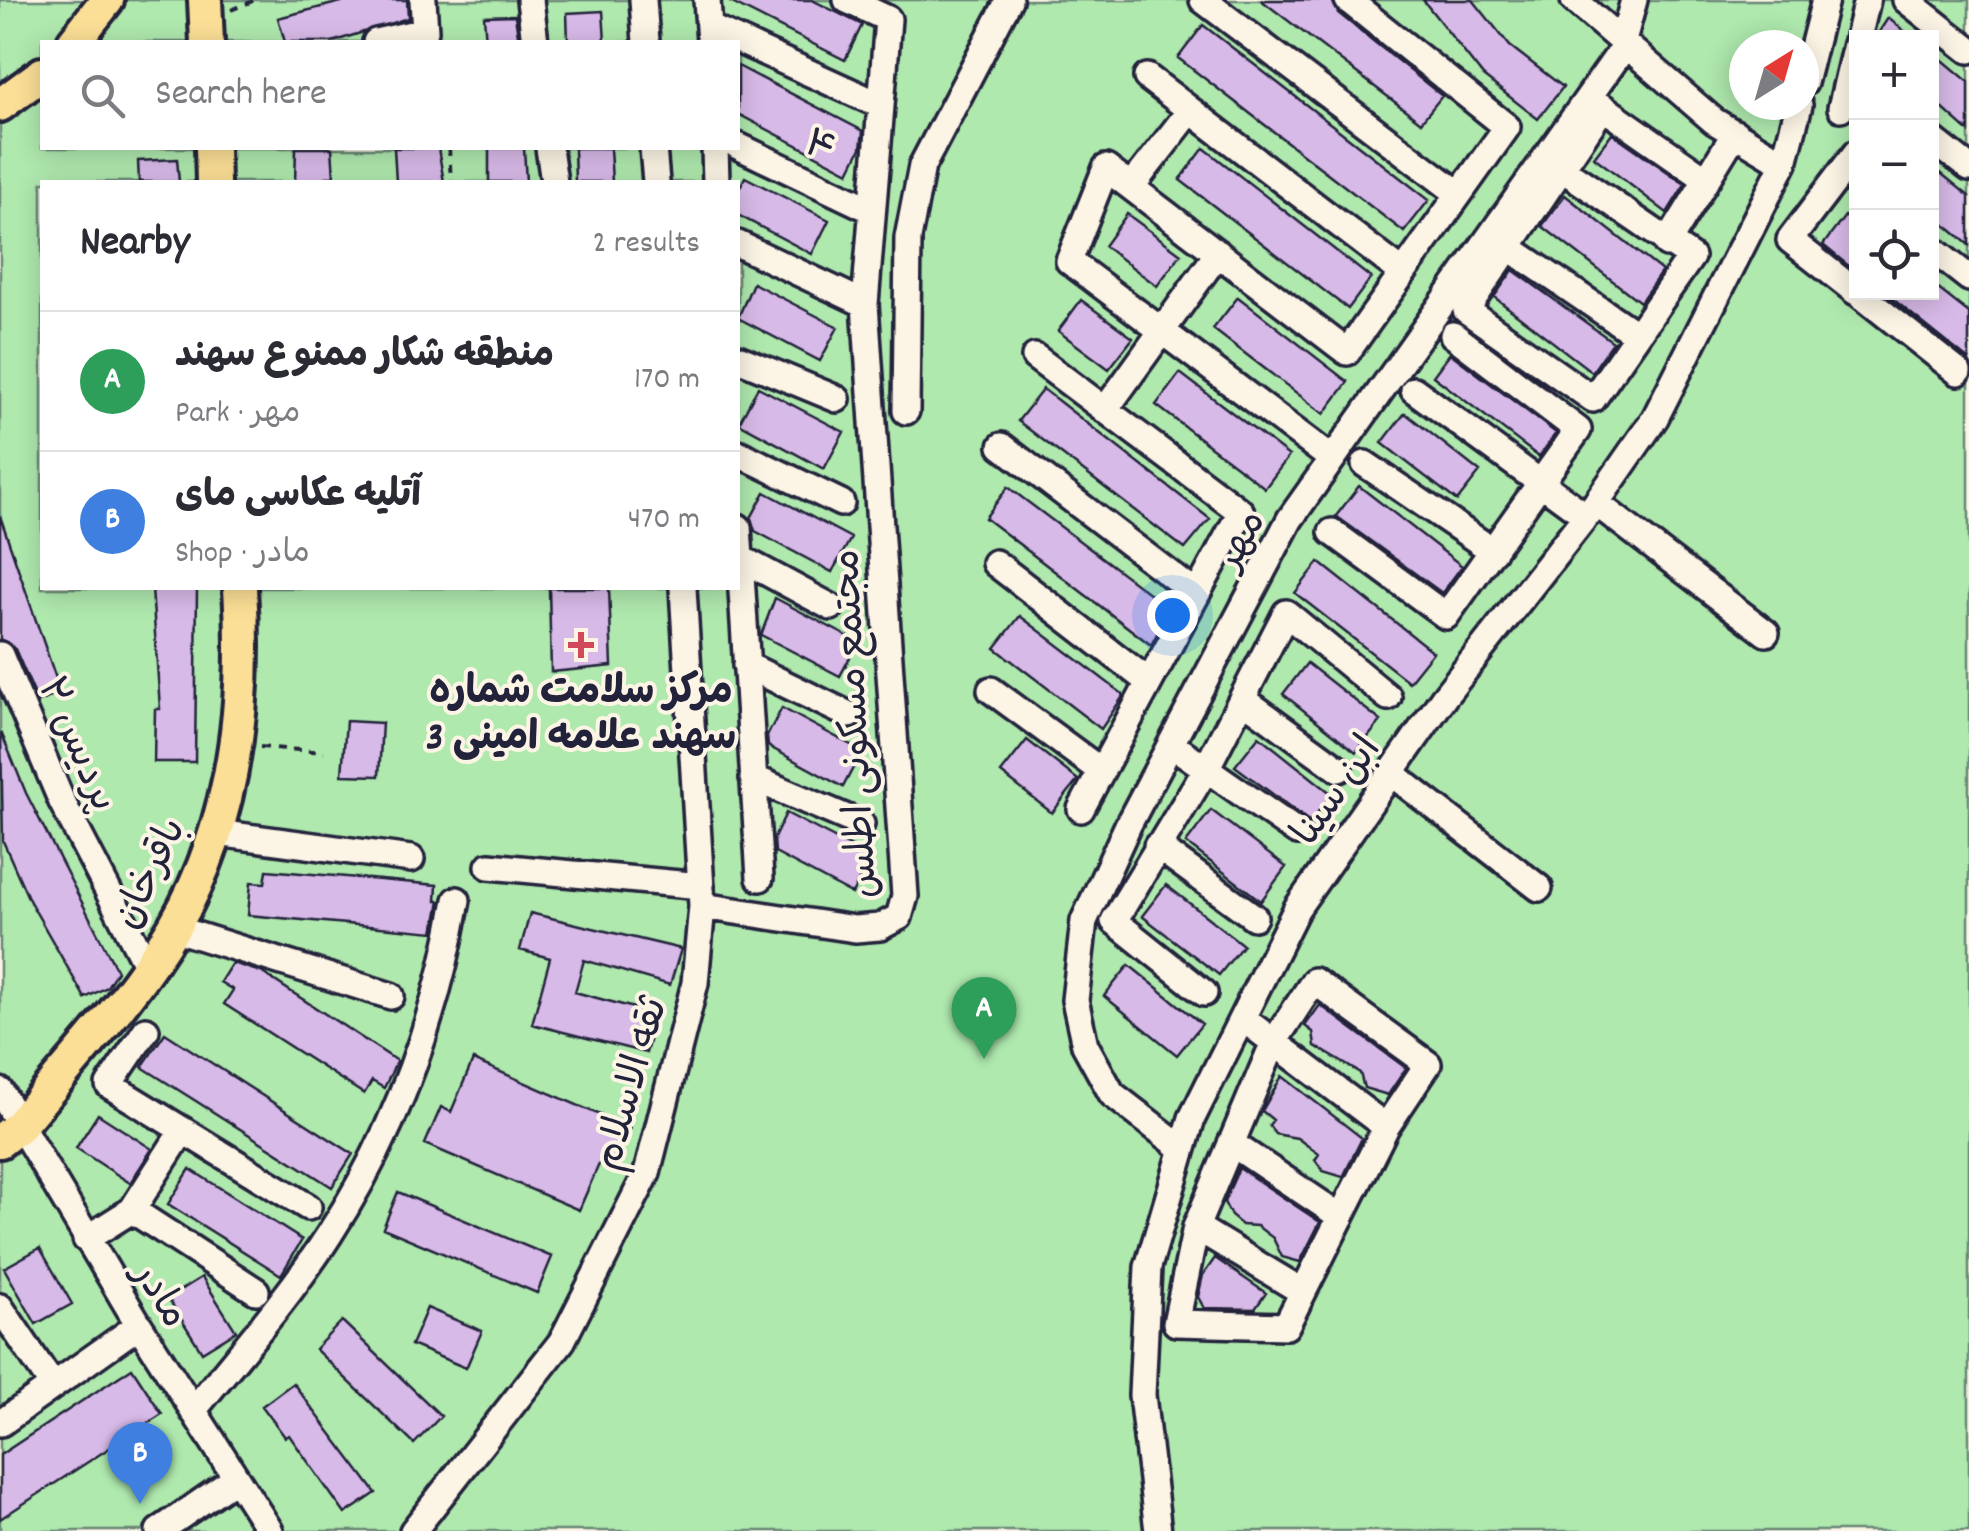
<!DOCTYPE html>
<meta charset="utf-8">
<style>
body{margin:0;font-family:Dekko,"Playpen Sans Arabic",sans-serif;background:#f7f7f7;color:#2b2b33}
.controls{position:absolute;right:30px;top:30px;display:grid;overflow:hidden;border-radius:0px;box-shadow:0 5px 25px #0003}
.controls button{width:90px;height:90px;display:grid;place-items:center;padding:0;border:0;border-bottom:2px solid #e1e1e2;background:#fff;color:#2b2b33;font:50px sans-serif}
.compass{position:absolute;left:1729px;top:30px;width:90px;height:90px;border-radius:50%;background:#fff;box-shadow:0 5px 25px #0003;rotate:37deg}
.you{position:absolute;left:1172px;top:615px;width:35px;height:35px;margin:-25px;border:8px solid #fff;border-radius:50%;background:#1a73e8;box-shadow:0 0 0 15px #1a73e833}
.badge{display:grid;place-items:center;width:65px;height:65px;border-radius:50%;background:#ea580c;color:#fff;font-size:32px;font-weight:700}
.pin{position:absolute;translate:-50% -82px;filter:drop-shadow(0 2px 5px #0008)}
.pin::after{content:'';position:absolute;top:52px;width:35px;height:30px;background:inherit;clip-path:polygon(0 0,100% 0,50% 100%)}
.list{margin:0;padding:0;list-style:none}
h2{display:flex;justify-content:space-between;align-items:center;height:130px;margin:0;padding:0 40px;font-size:42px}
h2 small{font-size:32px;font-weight:400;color:#7c7c81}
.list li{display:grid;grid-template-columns:65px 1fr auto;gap:30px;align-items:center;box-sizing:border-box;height:140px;padding:0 40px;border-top:2px solid #e1e1e2}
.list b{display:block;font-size:38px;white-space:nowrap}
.list p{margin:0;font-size:32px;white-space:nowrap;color:#7c7c81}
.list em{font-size:32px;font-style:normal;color:#7c7c81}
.icon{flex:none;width:55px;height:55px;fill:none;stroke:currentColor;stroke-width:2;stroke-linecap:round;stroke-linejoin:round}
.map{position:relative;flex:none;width:1969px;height:1531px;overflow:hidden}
.search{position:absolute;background:#fff;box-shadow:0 5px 25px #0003;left:40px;top:40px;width:700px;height:110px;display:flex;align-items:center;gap:25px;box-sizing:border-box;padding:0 35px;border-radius:0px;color:#7c7c81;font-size:38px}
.panel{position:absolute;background:#fff;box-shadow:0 5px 25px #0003;left:40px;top:180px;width:700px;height:410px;border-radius:0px}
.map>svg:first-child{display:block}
.green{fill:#afe9ae;stroke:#688674;stroke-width:2.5;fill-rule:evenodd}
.building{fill:#d8bae8;stroke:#22223b;stroke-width:2.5}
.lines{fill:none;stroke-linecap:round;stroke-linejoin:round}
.minor-casing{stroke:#22223b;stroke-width:32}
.major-casing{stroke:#22223b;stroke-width:40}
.path{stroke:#22223b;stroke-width:4;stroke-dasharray:8 8;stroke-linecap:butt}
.minor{stroke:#fcf5e5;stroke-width:25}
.major{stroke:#fbdf96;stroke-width:32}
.poi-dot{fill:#d1495b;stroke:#fcf5e5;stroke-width:4}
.labels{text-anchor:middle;stroke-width:8;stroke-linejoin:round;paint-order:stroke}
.street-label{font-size:40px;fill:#22223b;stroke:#fcf5e5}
.poi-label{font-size:40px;font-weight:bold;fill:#22223b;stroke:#fcf5e5}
</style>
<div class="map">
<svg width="1969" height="1531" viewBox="0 0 1969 1531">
<rect width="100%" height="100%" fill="#fcf5e5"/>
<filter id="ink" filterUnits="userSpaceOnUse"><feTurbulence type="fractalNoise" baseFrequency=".01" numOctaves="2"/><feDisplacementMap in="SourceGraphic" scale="20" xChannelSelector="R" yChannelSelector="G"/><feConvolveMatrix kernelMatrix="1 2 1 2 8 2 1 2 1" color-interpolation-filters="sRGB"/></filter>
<g filter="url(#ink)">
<!-- green -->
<path class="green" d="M0 0H1969V1531H0ZM1856 38H1932V292H1856ZM42 42H738V148H42ZM1744 45H1804V105H1744ZM42 182H738V588H42Z"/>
<!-- building -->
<path class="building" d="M349 0H407L408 18 332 42H285L278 18Z
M726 0H812L862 25 845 60Z
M1261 0H1332L1338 13 1442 96 1421 122Z
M1423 0H1473L1510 46 1563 87 1538 119 1483 76Z
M603 11 605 42H568L567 13Z
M515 15 519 42H486L484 16Z
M1888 18 1913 38H1875Z
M1203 25 1429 200 1404 232 1178 58Z
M1932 51 1969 82V132L1932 99Z
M738 66 863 131 861 148 849 172 738 114Z
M1612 133 1685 184 1667 213 1594 157Z
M296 148H332L334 177H327L328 182H295Z
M394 148H438L444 182H396Z
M489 148H524L526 182H489Z
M574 148H610L612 182H575Z
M1204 148 1371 278 1348 309 1180 180Z
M177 159 179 182H139L138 161Z
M1932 166 1969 196V245L1932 214Z
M745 177 829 220 812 254 738 215V191Z
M1565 195 1662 271 1640 302 1542 226Z
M1127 214 1181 254 1157 286 1104 246Z
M1845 216 1856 225V272L1823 245Z
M1513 270 1613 342 1592 372 1494 297Z
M753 283 838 327 820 361 738 318Z
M1932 284 1969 313V360L1884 292H1932Z
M1238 297 1348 382 1324 414 1213 329Z
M1081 300 1133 338 1109 369 1058 331Z
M1450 353 1556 433 1539 457 1433 376Z
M1180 373 1289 456 1265 488 1156 405Z
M758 387 844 432 824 469 739 423Z
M1043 389 1210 519 1185 549 1018 421Z
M1405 413 1480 472 1457 501 1382 443Z
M1359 486 1462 566 1442 593 1336 516Z
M1008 487 1170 609 1151 645 985 518Z
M765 492 851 538 832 572 755 531 751 518Z
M0 516 61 693 38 702 15 649 0 639Z
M1319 562 1433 652 1409 682 1295 593Z
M152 588H197L195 762H154L155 709H160Z
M549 588H609L612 666 551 672Z
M775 598 858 642 840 676 761 635Z
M1020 616 1124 695 1101 729 995 648Z
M1307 663 1381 721 1356 752 1283 694Z
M782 708 862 751 843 787 768 746 767 736Z
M346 721 382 723 379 776 342 775Z
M1 732 26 793 117 971 107 987 85 998 29 900 3 841Z
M1259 736 1332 794 1310 822 1235 766Z
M1027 740 1078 780 1052 813 1001 773Z
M1211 810 1286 867 1261 901 1186 843Z
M786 813 871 857 852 894 775 853 774 838Z
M267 870 437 885 436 901H440L434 932 248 915 251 882 265 883Z
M1166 885 1243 945 1219 975 1142 916Z
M530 913 681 949 670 985 584 960 575 992 656 1014 646 1053 532 1024 550 958 520 950Z
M232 963 261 972 397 1061 384 1088 372 1081 364 1094 224 1004 233 990 220 982Z
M1129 965 1202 1024 1177 1055 1104 996Z
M1320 1005 1406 1068 1388 1095 1364 1088 1360 1073 1315 1046 1313 1032 1305 1026Z
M165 1033 353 1154 332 1187 142 1067Z
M473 1060 630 1128 616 1160 603 1155 579 1210 425 1144 441 1107 451 1112Z
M1282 1076 1362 1138 1343 1177 1323 1171 1315 1160 1319 1154 1297 1138 1275 1134 1269 1125 1273 1120 1262 1111Z
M98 1114 152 1149 130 1183 76 1148Z
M1239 1168 1320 1222 1300 1262 1282 1257 1273 1238 1257 1226 1242 1225 1231 1216 1224 1202Z
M190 1169 302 1240 281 1275 168 1204Z
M398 1192 552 1257 537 1293 383 1228Z
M40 1248 72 1304 36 1324 4 1268Z
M1215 1258 1266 1293 1255 1309 1204 1308 1198 1297 1203 1275Z
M202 1277 236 1331 202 1352 168 1298Z
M427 1308 482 1331 466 1368 411 1345Z
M342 1321 441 1416 414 1444 315 1349Z
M132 1368 162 1414 0 1519V1455Z
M293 1383 376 1493 345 1514 289 1435 285 1437 262 1406Z"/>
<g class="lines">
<defs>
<path id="minor" d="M530 0 535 42
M643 0 646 42
M707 0 710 42
M1203 0 1459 194
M1574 0 1714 121 1784 163
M1906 0 1969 50
M709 27 880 105
M1858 38 1867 0
M376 42 425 31 423 0
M1622 44 1634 0
M1147 77 1403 273
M1804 83 1825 0
M1841 108 1856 44
M1932 139 1969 168
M738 146 872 210
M549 148 554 182
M653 148 656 182
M715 148 716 182
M1856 153 1790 240 1856 292
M1564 170 1691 257 1593 399 1466 310 1603 107 1706 179
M1131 187 1190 111
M738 244 865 304
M1667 244 1735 133
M1507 246 1637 335
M1932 249 1969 278
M1857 292 1958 372
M1035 357 1241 512 1081 809
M738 358 837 399
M1414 390 1586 516
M1105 410 1218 253
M906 411 908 238 922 166 1009 0
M1002 446 1196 594
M738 453 841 503
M1332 459 1069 261 1106 168 1347 352 1507 127 1348 0
M1365 464 1493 551
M1596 503 1766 633
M738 527 760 878
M1332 532 1446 616 1578 430 1453 335
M740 558 831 607
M995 563 1149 682
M0 655 62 802 148 968
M746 665 849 715
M991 690 1101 771
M1243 699 1339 769
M1171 744 1297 832
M1391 773 1539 888
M753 778 861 824
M217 833 411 859
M1157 846 1254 917
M489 866 701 886
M702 906 855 929 880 927 899 917 905 896 865 304 888 19 847 0
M173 928 391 996
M1314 981 1428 1064 1386 1127 1286 1326 1176 1323 1196 1227 1274 1042Z
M1204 993 1114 921 1206 769 1286 613 1388 697
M1242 1018 1386 1127
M146 1030 109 1085 308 1207
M0 1091 139 1325 270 1531
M1231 1143 1341 1217
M1182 1148 1112 1094 1085 1045 1075 1000 1084 921 1128 825 1290 519 1624 47
M132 1210 256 1291
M1196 1227 1303 1292
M86 1239 132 1210 183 1130
M0 1307 53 1386
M193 1411C239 1354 289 1297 329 1235 395 1133 436 1020 457 900
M1 1423 139 1325
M159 1531 236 1478
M413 1531 562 1341 647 1173 695 983 702 906 683 588
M1158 1531 1142 1395 1148 1267 1192 1118 1297 908 1444 697 1596 503 1655 418 1784 163 1799 105"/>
<path id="major" d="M205 0 207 42
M74 42 107 0
M0 105 42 74
M212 148 213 182
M0 1141 19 1126C71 1062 132 999 174 927 234 824 248 705 240 588"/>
</defs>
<!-- minor casing -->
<use href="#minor" class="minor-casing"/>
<!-- major casing -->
<use href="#major" class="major-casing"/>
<!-- path -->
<path class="path" d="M231 10 255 0
M449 148 451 182
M260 747 324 752"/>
<!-- minor -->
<use href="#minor" class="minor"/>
<!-- major -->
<use href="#major" class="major"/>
</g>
</g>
<!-- markers -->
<path class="poi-dot" d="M576 630h10v10h10v10h-10v10h-10v-10h-10v-10h10z"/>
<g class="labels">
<!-- street labels -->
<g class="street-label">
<text transform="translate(821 144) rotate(26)" y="14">۴</text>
<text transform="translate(1238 538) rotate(-61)" y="14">مهر</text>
<text transform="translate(852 724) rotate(-93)" y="14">مجتمع مسکونی اطلس</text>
<text transform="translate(80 743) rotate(66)" y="14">پردیس ۲</text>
<text transform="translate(1334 789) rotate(-55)" y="14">ابن سینا</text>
<text transform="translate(147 872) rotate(-64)" y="14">باقرخان</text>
<text transform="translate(628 1083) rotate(-74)" y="14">ثقه الاسلام</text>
<text transform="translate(163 1293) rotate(58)" y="14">مادر</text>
</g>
<!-- poi labels -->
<g class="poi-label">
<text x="581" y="702">مرکز سلامت شماره<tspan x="581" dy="46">3 سهند علامه امینی</tspan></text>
</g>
</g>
</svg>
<div class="controls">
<button>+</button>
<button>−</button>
<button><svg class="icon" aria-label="locate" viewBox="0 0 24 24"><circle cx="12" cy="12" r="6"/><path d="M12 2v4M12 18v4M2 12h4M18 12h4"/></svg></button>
</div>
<svg class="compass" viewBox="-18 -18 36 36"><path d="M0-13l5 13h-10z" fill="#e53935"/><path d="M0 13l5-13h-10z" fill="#7c7c81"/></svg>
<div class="you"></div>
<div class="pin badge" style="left:984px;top:1059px;background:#2e9e5b">A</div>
<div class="pin badge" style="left:140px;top:1504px;background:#3f7fe0">B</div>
<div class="search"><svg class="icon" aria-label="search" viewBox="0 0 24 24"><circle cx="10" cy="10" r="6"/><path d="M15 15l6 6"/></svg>Search here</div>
<section class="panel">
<h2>Nearby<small>2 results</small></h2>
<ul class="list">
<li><span class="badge" style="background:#2e9e5b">A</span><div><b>منطقه شکار ممنوع سهند</b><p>Park · مهر</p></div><em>170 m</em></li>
<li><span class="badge" style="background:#3f7fe0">B</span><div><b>آتلیه عکاسی مای</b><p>Shop · مادر</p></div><em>470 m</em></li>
</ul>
</section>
</div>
